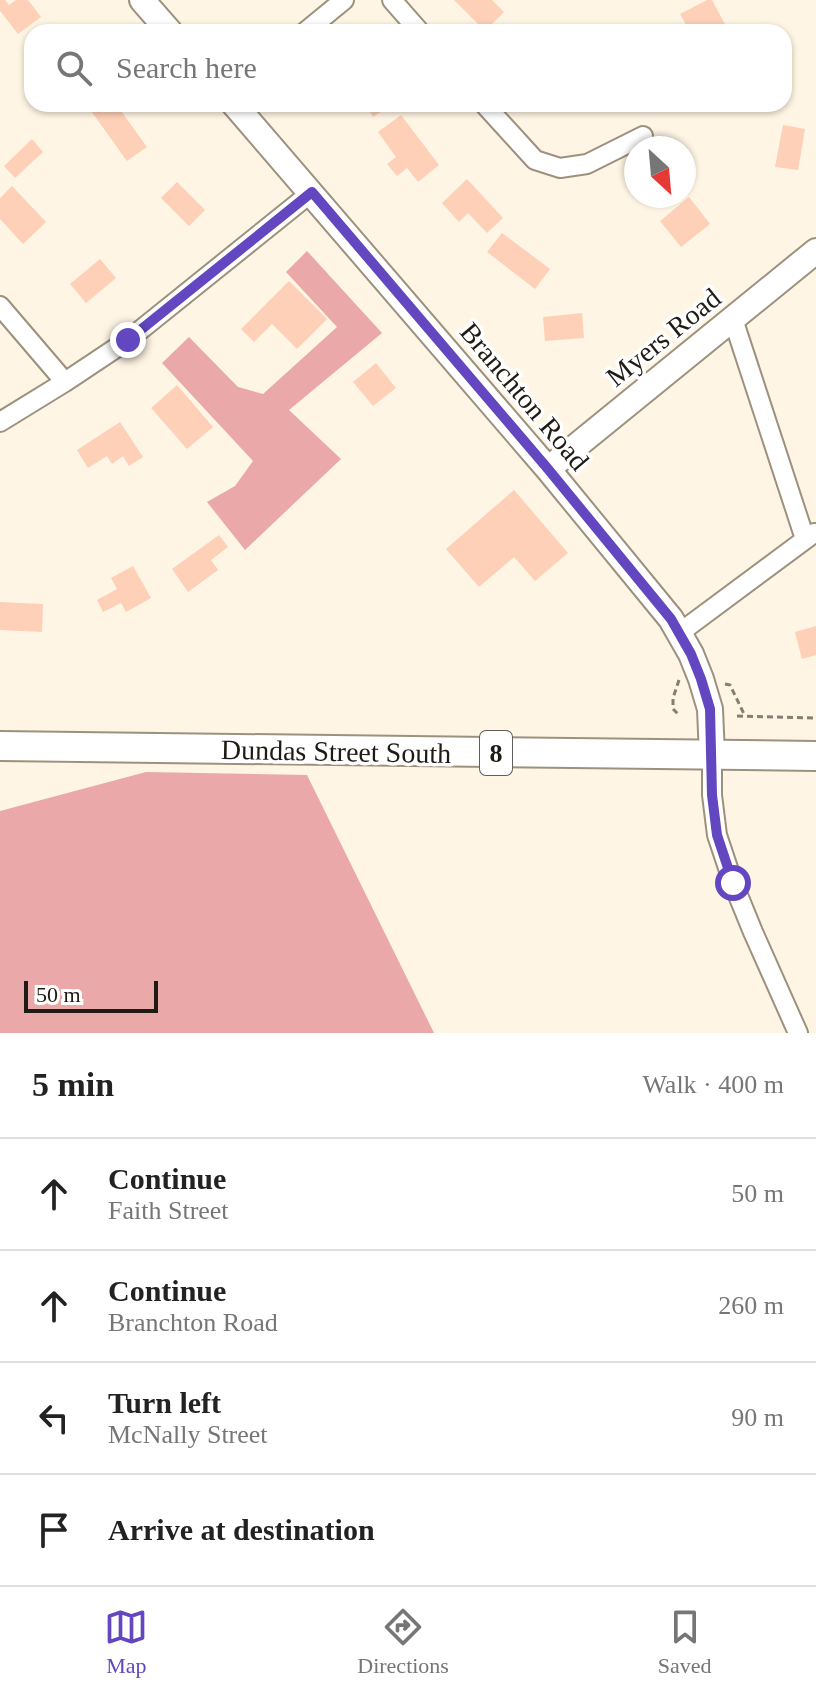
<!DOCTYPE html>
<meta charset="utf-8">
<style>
body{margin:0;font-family:"Times New Roman",serif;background:#f2f2f2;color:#222}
.compass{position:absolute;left:624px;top:136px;width:72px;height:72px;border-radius:50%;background:#fff;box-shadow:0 2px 6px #0004;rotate:154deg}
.scale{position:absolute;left:24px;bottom:20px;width:134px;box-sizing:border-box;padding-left:8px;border:4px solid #1f1b14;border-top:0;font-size:22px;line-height:28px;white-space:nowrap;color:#1f1b14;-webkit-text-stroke:6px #fff;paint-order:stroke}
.stop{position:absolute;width:24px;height:24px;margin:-18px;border:6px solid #6247c0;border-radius:50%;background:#fff}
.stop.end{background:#6247c0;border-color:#fff;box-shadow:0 2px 8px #0008}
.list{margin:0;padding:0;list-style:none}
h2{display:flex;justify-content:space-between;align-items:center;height:104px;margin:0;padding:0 32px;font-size:34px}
h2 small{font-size:26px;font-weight:400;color:#767676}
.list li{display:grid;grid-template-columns:52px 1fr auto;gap:24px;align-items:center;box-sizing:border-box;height:112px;padding:0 32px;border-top:2px solid #e0e0e0}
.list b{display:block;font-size:30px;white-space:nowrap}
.list p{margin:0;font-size:26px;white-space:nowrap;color:#767676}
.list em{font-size:26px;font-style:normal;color:#767676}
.icon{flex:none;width:44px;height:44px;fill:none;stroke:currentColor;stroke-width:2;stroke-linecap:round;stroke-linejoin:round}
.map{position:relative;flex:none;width:816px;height:1033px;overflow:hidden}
.search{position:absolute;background:#fff;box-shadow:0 2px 6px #0004;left:24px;right:24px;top:24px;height:88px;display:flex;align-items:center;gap:20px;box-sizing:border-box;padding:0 28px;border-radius:24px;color:#767676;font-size:30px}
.sheet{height:552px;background:#fff}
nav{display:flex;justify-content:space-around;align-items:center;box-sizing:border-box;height:112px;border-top:2px solid #e0e0e0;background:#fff;font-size:22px;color:#767676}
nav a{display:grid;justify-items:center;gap:4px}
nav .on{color:#6247c0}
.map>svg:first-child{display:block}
.forest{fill:#eaa9a8}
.building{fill:#fed0b7}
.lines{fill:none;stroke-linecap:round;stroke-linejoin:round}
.street-casing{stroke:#9d917e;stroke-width:22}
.secondary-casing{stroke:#9d917e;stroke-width:28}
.primary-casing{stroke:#9d917e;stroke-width:32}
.path{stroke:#857e72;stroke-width:3;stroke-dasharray:6 4;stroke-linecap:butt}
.street{stroke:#fff;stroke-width:18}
.secondary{stroke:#fff;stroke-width:24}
.primary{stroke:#fff;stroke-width:28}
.route{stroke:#6247c0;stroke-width:10}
.labels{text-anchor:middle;stroke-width:7;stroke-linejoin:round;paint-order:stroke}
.shield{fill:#fff;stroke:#625f5a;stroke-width:2}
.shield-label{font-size:26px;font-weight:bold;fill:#1f1b14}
.street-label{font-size:28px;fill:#1f1b14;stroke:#fff}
</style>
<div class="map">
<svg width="816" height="1033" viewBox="0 0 816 1033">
<rect width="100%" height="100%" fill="#fff5e4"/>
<!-- forest -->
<path class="forest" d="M307 251 382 333 289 410 341 459 245 550 207 502 235 486 253 461 162 363 189 337 238 387 263 394 337 327 286 272Z
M146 772 307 775 434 1033H0V811Z"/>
<!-- building -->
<path class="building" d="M0 0H5L9 5 16 0H28L41 17 18 34 0 11Z
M454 0H492L504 12 485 31Z
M707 0H712L727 28 720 32H690L680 14Z
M86 104H116L147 147 127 161Z
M365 104H385L387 108 373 117Z
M401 115 439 165 418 182 407 168 397 176 387 164 396 157 378 132Z
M783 125 805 129 798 170 775 167Z
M32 139 43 152 15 178 4 166Z
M467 179 503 218 487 233 468 213 459 222 442 203Z
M177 182 205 210 189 226 161 198Z
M12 186 46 222 23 244 0 219V198Z
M689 197 710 224 681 247 660 221Z
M502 233 550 269 535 289 487 252Z
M100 259 116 278 86 303 70 284Z
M289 281 327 319 297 349 272 324 254 342 241 329Z
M582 313 584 338 545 341 543 317Z
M376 363 396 388 373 406 353 382Z
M177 385 213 427 187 449 151 408Z
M120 422 143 457 129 466 123 456 112 464 107 456 88 468 77 450Z
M514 490 568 553 535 581 514 557 479 587 446 549Z
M219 535 228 547 211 560 218 570 188 592 172 569Z
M133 566 151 598 126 612 121 603 103 612 97 600 117 589 111 578Z
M0 602 43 604 42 632 0 630Z
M816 626V655L802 659 795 632Z"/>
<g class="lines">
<defs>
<path id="street" d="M392 0 420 32
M305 32 344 0
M484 104 535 160 560 168 587 164 643 136
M0 306 65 382
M733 319 805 539
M0 422 65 382 128 340 312 192
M678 634 814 533
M712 756V795L717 835 733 883 753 932 798 1033"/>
<path id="secondary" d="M142 0 170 32
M234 104 548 469 671 619 691 654 701 679 710 709 712 756
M548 469 816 251"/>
<path id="primary" d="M0 746 816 756"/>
</defs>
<!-- street casing -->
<use href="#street" class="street-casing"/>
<!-- secondary casing -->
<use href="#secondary" class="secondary-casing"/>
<!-- primary casing -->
<use href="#primary" class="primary-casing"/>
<!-- path -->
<path class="path" d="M679 680 673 698V709L680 716
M725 684 730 685 745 716
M737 716 816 718"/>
<!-- street -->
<use href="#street" class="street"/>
<!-- secondary -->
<use href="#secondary" class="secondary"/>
<!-- primary -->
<use href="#primary" class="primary"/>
</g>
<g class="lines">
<!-- route -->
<path class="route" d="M128 340 312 192 548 469 671 619 691 654 701 679 710 709 712 795 717 835 733 883"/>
</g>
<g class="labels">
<!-- shield labels -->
<rect class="shield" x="480" y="731" width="32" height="44" rx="6"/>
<g class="shield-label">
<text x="496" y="762">8</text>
</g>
<!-- street labels -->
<g class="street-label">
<text transform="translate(663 337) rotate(-39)" y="10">Myers Road</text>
<text transform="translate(525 396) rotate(50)" y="10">Branchton Road</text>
<text transform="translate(336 751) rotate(1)" y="10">Dundas Street South</text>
</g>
</g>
</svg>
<svg class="compass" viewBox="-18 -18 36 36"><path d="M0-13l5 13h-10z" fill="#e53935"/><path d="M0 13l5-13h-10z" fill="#767676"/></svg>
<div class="scale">50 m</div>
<div class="stop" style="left:733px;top:883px"></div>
<div class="stop end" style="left:128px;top:340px"></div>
<div class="search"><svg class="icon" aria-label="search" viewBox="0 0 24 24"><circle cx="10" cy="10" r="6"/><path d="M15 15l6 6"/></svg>Search here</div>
</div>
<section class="sheet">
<h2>5 min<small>Walk · 400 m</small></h2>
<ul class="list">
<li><svg class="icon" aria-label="ahead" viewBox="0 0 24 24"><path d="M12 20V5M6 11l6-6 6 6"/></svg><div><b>Continue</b><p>Faith Street</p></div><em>50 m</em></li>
<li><svg class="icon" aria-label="ahead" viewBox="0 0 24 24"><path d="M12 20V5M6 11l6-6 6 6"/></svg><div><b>Continue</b><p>Branchton Road</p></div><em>260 m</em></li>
<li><svg class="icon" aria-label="left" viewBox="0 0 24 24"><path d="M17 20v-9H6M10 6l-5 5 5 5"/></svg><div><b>Turn left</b><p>McNally Street</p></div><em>90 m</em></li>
<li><svg class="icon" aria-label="arrive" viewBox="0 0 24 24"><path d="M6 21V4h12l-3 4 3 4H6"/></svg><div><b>Arrive at destination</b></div></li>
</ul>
</section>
<nav>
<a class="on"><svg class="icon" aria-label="map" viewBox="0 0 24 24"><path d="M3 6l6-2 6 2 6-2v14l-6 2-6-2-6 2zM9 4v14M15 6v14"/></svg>Map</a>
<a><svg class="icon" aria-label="directions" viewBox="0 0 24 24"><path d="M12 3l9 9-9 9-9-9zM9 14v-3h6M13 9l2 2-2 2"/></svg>Directions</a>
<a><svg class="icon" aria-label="saved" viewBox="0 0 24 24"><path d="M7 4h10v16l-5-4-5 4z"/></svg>Saved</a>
</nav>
